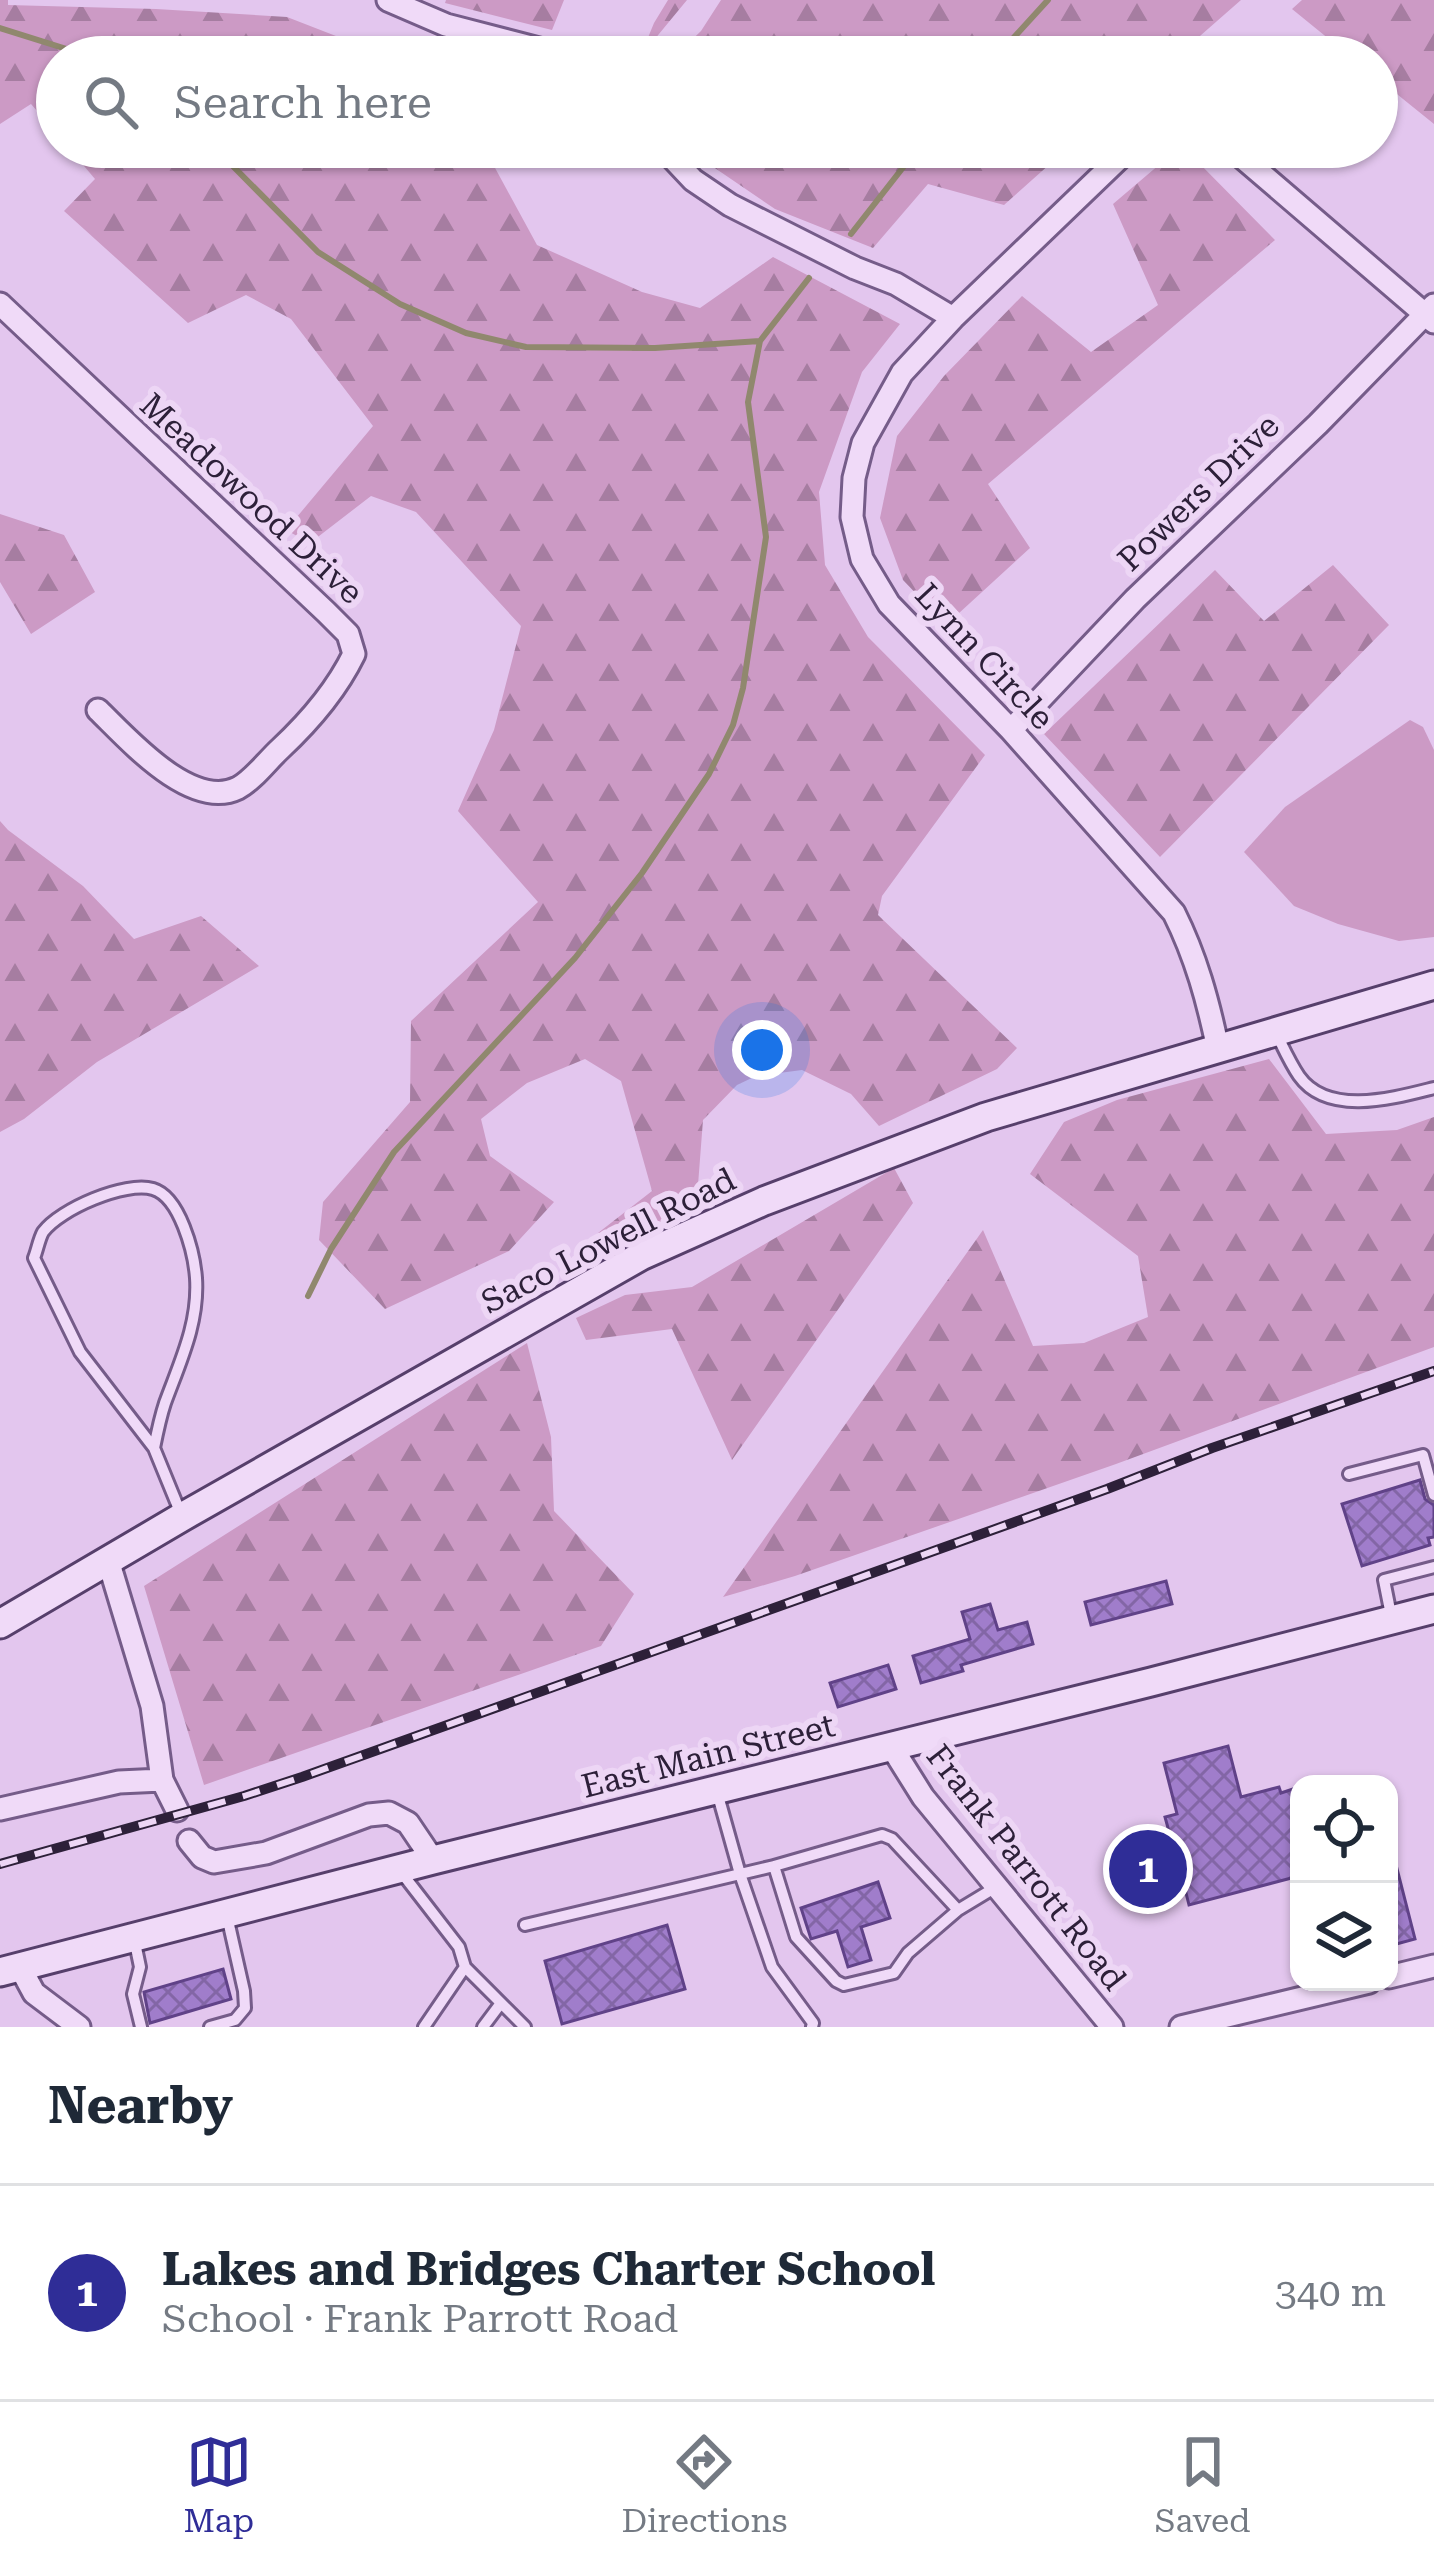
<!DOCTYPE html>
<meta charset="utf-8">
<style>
body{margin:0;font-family:"Roboto Serif",serif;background:#f6f6f7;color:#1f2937}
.controls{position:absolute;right:36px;bottom:36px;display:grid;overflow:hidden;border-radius:24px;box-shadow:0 3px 9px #0004}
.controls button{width:108px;height:108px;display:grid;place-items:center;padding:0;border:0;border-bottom:3px solid #e0e1e3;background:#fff;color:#1f2937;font:60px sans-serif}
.you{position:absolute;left:762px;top:1050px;width:42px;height:42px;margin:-30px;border:9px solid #fff;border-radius:50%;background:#1a73e8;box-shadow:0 0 0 18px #1a73e833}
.badge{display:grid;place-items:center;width:78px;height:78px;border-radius:50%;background:#2f2d97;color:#fff;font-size:39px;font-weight:700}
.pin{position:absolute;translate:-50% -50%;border:6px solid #fff;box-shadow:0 3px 12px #0006}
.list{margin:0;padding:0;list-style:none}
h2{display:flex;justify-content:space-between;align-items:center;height:156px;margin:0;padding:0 48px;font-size:51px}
h2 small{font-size:39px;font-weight:400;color:#747a83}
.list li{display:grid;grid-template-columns:78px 1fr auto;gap:36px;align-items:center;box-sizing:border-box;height:216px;padding:0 48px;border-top:3px solid #e0e1e3}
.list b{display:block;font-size:45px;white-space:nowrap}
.list p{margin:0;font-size:39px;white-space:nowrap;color:#747a83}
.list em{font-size:39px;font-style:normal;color:#747a83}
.icon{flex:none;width:66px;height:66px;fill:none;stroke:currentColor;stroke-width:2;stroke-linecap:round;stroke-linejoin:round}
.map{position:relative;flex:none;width:1434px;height:2027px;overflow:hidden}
.search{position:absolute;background:#fff;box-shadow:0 3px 9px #0004;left:36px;right:36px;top:36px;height:132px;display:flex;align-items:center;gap:30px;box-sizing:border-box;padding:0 42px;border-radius:66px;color:#747a83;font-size:45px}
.sheet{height:372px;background:#fff}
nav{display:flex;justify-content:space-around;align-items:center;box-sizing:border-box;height:168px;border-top:3px solid #e0e1e3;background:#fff;font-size:33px;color:#747a83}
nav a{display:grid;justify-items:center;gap:6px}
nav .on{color:#2f2d97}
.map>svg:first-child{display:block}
.forest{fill:url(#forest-firs)}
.garden{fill:#cc9ac5}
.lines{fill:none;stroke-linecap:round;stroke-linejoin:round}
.stream{stroke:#90886e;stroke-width:6}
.building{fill:url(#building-cross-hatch);stroke:#604288;stroke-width:3}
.lane-casing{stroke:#755c89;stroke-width:16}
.street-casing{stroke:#755c89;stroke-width:27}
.secondary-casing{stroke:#563f6b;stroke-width:33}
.lane{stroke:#f0daf8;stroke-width:10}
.street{stroke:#f0daf8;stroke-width:21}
.secondary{stroke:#f0daf8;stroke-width:27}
.rail-casing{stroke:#2d2039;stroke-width:10}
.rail{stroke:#edd6f5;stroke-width:6;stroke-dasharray:18;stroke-linecap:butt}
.labels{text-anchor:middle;stroke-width:12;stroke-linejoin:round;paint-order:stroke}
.street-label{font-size:33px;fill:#2d2039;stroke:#edd6f5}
</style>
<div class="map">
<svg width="1434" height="2027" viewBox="0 0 1434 2027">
<defs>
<pattern id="forest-firs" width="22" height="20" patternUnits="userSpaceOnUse" patternTransform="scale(3)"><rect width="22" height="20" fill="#cc9ac5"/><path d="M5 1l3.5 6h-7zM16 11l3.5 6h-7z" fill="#a67da1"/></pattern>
<pattern id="building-cross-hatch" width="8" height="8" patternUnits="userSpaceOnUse" patternTransform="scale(3)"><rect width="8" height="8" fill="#a07dcb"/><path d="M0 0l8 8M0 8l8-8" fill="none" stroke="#8366a6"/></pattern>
</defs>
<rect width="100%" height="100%" fill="#e3c6ee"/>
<!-- forest -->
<path class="forest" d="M0 0H8V5L156 9 287 17 390 57H57V134L31 104 0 124Z
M446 0H564L552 30 445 3Z
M668 0H687L640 57 654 23Z
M721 0H1241L1176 57H674L701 31Z
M1302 0H1434V124L1377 78V57H1351L1292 9Z
M68 147H465L494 166 537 245 642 292 700 308 773 257 900 324 862 372 819 492 825 565 868 637 985 755 882 896 878 915 1017 1048 997 1069 879 1126 851 1094 802 1070 756 1076 737 1085 703 1120 696 1211 581 1267 598 1233 652 1191 621 1081 585 1059 527 1083 481 1119 490 1156 554 1202 509 1251 385 1309 319 1240 323 1202 410 1102 411 1021 538 902 458 811 494 730 521 626 416 512 371 496 310 543 286 530 373 426 291 319 246 295 188 323 64 211 95 179Z
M684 147H1069L1004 205 928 184 873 248 775 209Z
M1194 158 1275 240 988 484 1030 548 946 625 903 580 880 518 897 436 944 376 1022 296 1091 352 1158 305 1113 204 1160 164Z
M0 514 64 535 95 592 31 634 0 582Z
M1333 565 1389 625 1160 857 1044 734 1215 570 1264 621Z
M0 821 8 830 83 886 134 939 201 916 259 966 97 1062 24 1119 0 1132Z
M1269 1059 1326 1134 1397 1130 1434 1117V1347L1116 1464 795 1576 723 1597 983 1230 1033 1346 1084 1343 1148 1317 1138 1256 1030 1174 1064 1122 1117 1100Z
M894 1168 913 1203 732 1460 672 1329 586 1340 576 1318 625 1295 692 1287Z
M527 1343 551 1437 554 1511 634 1594 601 1646 204 1785 144 1586Z"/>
<!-- garden -->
<path class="garden" d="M1410 720 1423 727 1434 750V937L1399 941 1338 924 1294 906 1244 852 1285 807Z"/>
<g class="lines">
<!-- stream -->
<path class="stream" d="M0 28 92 57
M996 57 1048 0
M214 147 318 252 400 304 466 333 526 347 655 348 760 341
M851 234 919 147
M308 1296 331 1249 394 1152 575 958 642 873 709 774 733 725 743 688 766 537 748 402 760 341 809 278"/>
</g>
<!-- building -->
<path class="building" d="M1420 1480 1425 1499 1434 1505V1537L1428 1538 1430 1545 1362 1566 1342 1504Z
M1166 1581 1172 1604 1091 1625 1085 1602Z
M990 1604 998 1630 1027 1622 1033 1644 961 1665 963 1671 921 1683 913 1656 970 1639 962 1612Z
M888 1665 896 1689 838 1707 830 1683Z
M1228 1746 1241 1797 1279 1787 1281 1793 1293 1789 1299 1812V1876L1189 1905 1184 1885 1167 1889 1162 1872 1179 1868 1165 1817 1177 1814 1164 1763Z
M1389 1857H1394L1415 1939 1389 1946Z
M878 1882 890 1918 861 1927 871 1960 848 1967 837 1931 811 1939 801 1908Z
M667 1925 685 1989 562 2024 545 1961Z
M223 1969 231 1999 150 2023 144 1992Z"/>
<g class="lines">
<defs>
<path id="lane" d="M1276 1033C1283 1047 1290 1063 1299 1076 1328 1117 1394 1098 1434 1088
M154 1448C157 1433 160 1418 165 1403 180 1362 199 1323 196 1278 194 1252 180 1197 153 1189 125 1181 60 1209 43 1232 39 1239 37 1251 34 1258L80 1352 154 1448 181 1514
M1349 1474 1423 1455 1434 1495
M1392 1620 1384 1580 1434 1567
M717 1792 740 1874 772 1967 813 2023 812 2027
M401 1872 459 1947 465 1967 424 2027
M958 1910 908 1953 894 1973 844 1985 836 1981 796 1937 774 1866 882 1835 892 1839 958 1910 996 1887
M525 1925 774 1866
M134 1938 140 1967 133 1994 141 2027
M465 1967 525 2027
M210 2027 235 2020 245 2008 244 1991 227 1916
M483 2027 501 2003"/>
<path id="street" d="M388 0 446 25 570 57
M662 147 693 180 730 205 855 268 896 284 953 318
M1131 147 953 318 902 373 863 443 854 478 852 517 862 559 889 604 1011 730 1174 913C1196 957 1208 1001 1218 1049
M1230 147 1434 322
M0 304 326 612 348 634 354 654C336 691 310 721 280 749 267 761 253 780 238 788 191 811 128 739 98 710
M1011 730 1135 599 1318 424 1434 305
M108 1560 152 1706 162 1780
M891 1746 923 1797 1112 2027
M0 1809 119 1782 162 1780 177 1810
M189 1841 202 1857 214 1862 266 1853 369 1815 389 1813 408 1823 433 1860
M20 1967 34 1993 79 2027
M1389 1977 1434 1966
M1181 2027 1369 1982"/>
<path id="secondary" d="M0 1624 182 1517 641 1256 764 1201 986 1117 1434 985
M0 1972 433 1860 1151 1682 1434 1609"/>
</defs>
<!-- lane casing -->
<use href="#lane" class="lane-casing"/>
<!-- street casing -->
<use href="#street" class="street-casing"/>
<!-- secondary casing -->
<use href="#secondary" class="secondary-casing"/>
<!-- lane -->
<use href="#lane" class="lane"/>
<!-- street -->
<use href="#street" class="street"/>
<!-- secondary -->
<use href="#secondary" class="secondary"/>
<defs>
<path id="rail" d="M0 1864 244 1796 302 1777 1107 1489 1212 1448 1434 1371"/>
</defs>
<!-- rail casing -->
<use href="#rail" class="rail-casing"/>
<!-- rail -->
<use href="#rail" class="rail"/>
</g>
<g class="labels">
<!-- street labels -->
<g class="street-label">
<text transform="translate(1198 492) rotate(-44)" y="12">Powers Drive</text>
<text transform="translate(252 498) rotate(43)" y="12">Meadowood Drive</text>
<text transform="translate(985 656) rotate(47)" y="12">Lynn Circle</text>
<text transform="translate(608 1240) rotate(-27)" y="12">Saco Lowell Road</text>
<text transform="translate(708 1755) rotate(-14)" y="12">East Main Street</text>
<text transform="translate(1027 1867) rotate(52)" y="12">Frank Parrott Road</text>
</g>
</g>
</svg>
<div class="controls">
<button><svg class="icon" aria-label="locate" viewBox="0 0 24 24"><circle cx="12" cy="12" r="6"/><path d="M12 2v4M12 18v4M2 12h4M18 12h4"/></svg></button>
<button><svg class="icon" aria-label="layers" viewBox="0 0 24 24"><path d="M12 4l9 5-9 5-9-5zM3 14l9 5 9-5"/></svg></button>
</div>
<div class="you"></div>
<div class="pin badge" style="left:1148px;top:1869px">1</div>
<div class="search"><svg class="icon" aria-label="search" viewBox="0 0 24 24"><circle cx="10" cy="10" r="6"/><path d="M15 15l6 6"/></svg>Search here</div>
</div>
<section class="sheet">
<h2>Nearby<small></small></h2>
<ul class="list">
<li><span class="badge">1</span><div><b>Lakes and Bridges Charter School</b><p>School · Frank Parrott Road</p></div><em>340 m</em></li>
</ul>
</section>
<nav>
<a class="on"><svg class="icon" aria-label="map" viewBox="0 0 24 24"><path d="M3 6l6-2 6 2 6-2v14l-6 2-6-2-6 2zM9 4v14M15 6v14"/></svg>Map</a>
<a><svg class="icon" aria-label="directions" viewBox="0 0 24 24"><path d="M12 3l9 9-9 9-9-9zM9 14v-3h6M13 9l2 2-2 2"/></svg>Directions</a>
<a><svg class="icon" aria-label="saved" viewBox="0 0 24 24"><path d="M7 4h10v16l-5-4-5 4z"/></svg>Saved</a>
</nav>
